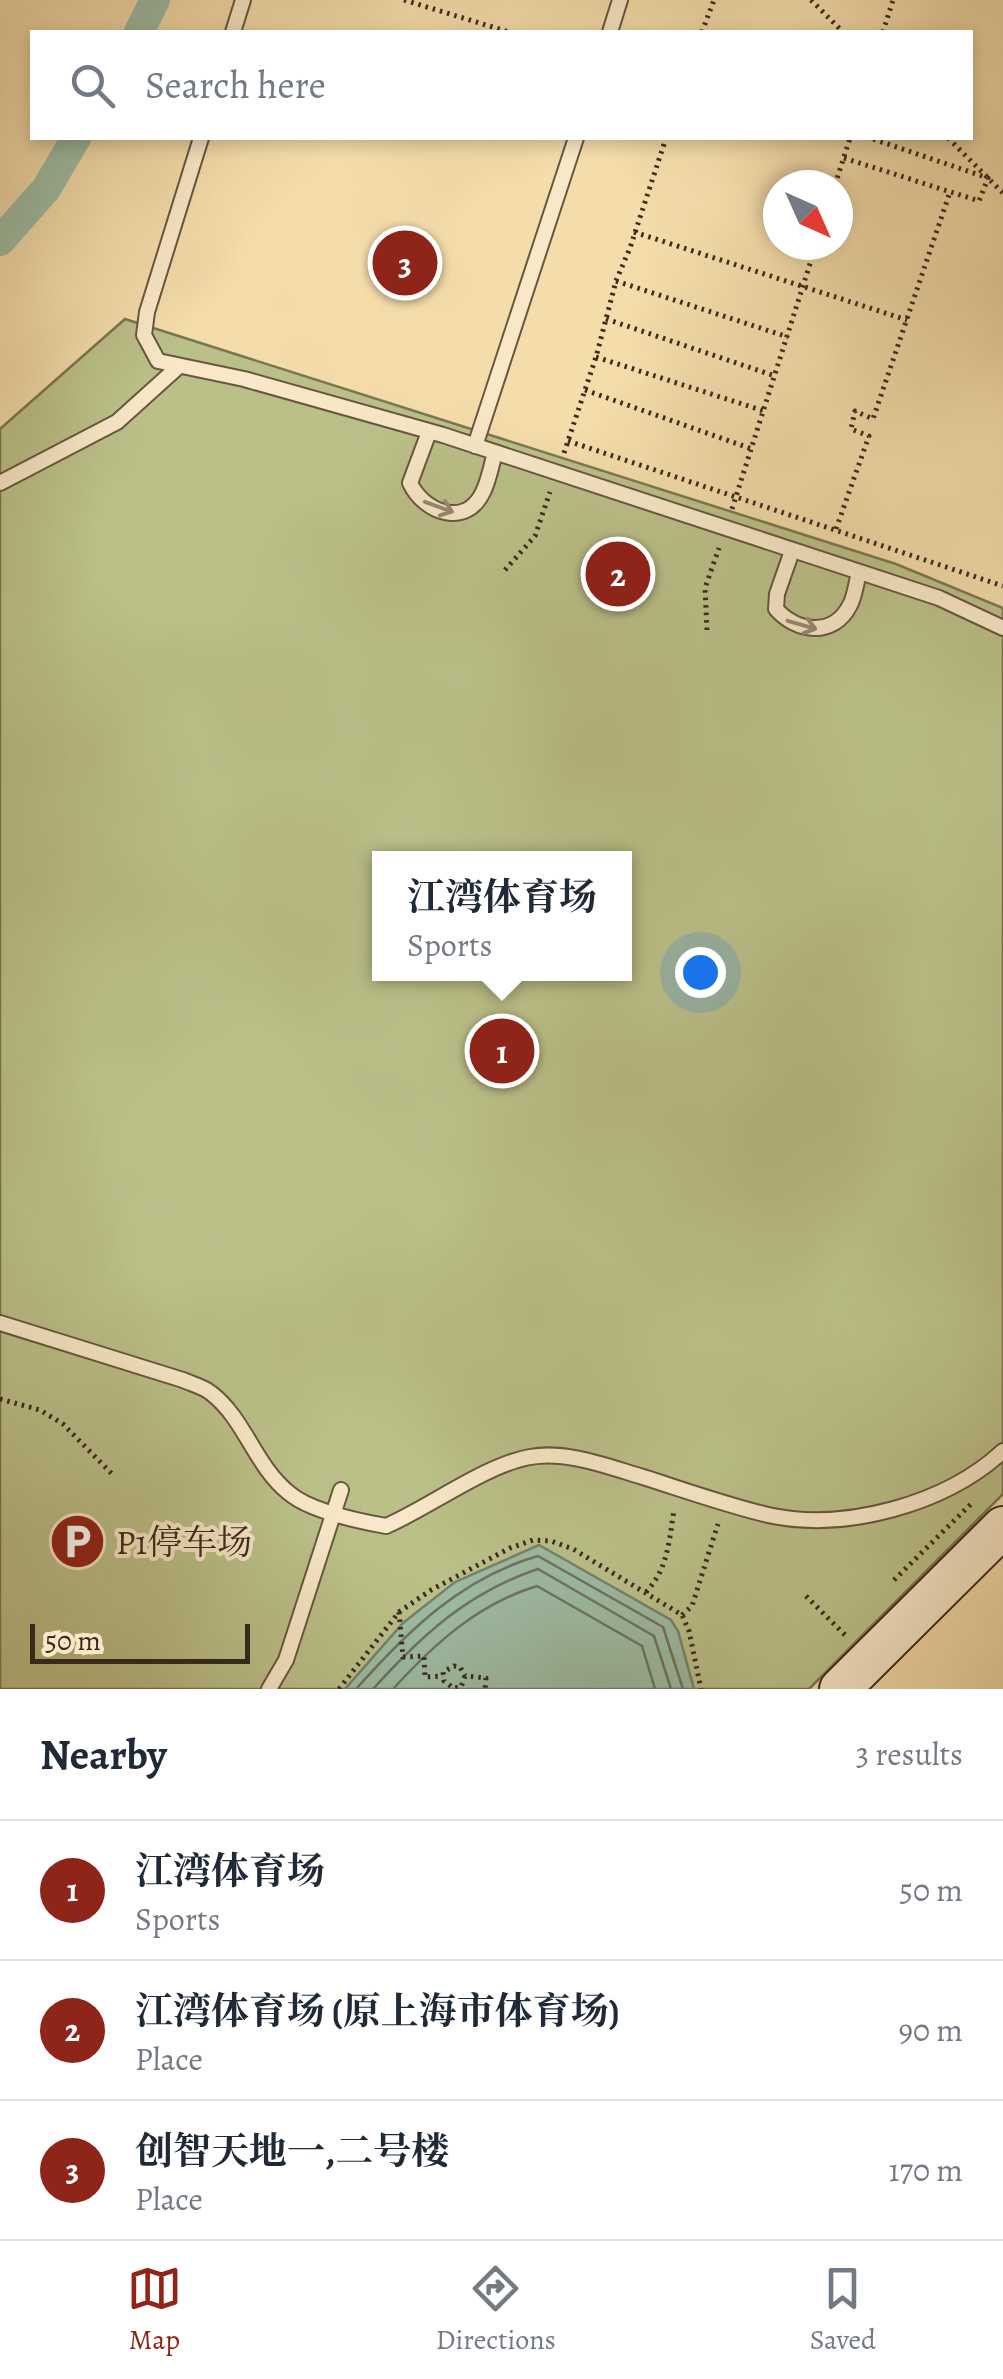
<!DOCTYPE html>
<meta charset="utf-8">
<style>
body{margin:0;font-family:Alegreya,"Noto Serif SC",serif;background:#f2f2f3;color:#1f2937}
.compass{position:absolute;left:763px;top:170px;width:90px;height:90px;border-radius:50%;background:#fff;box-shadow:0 5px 15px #0003;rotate:135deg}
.scale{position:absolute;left:30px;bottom:25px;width:220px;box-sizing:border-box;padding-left:10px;border:5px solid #392b1c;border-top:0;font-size:28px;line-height:35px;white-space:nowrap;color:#392b1c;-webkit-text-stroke:8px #f8e8c8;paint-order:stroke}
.you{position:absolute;left:700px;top:972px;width:35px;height:35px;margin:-25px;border:8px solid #fff;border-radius:50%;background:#1a73e8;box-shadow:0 0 0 15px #1a73e833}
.badge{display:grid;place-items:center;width:65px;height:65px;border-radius:50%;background:#8f2418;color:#fff;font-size:32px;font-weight:700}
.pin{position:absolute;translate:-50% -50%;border:5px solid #fff;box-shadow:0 2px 10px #0006}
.popup{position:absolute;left:372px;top:851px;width:260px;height:130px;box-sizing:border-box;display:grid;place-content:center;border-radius:0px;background:#fff;filter:drop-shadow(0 2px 8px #0005);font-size:32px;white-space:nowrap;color:#747a83}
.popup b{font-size:38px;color:#1f2937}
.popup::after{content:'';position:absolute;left:50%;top:100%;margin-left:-20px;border:20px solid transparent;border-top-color:#fff}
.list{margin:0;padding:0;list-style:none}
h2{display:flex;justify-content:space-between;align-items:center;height:130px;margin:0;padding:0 40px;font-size:42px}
h2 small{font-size:32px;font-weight:400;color:#747a83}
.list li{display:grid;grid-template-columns:65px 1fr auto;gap:30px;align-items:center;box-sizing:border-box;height:140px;padding:0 40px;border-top:2px solid #e0e1e3}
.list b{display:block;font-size:38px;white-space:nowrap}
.list p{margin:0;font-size:32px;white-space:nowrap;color:#747a83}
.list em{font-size:32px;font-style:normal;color:#747a83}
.icon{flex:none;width:55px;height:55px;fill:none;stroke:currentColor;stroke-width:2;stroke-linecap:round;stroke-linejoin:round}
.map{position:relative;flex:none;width:1003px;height:1689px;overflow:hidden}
.search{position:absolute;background:#fff;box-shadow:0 5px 15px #0003;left:30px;right:30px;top:30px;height:110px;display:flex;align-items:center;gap:25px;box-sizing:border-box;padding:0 35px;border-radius:0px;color:#747a83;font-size:38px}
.sheet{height:550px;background:#fff}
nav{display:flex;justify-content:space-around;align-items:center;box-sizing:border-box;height:140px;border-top:2px solid #e0e1e3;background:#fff;font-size:28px;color:#747a83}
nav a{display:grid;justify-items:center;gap:5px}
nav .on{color:#8f2418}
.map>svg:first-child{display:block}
.green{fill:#bbc089;stroke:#7a7652;stroke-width:2.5;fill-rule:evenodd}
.water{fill:#9dbca4;stroke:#75826e;stroke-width:2.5}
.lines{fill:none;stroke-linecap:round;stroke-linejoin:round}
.shore{stroke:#6b7460;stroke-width:2.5}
.canal{stroke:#9dbca4;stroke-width:30}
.lane-casing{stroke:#685740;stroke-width:18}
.secondary-casing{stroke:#392b1c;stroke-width:44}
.path{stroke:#392b1c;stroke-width:5;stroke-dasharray:2.5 5;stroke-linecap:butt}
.lane{stroke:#f8e8c8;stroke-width:14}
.secondary{stroke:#f8e8c8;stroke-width:40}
.oneway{stroke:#988a72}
.labels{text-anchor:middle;stroke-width:8;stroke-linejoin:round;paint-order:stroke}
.poi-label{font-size:35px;fill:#392b1c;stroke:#f8e8c8;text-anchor:start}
</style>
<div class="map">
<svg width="1003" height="1689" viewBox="0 0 1003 1689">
<rect width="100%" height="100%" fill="#f4dcab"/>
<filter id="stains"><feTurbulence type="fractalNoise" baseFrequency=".002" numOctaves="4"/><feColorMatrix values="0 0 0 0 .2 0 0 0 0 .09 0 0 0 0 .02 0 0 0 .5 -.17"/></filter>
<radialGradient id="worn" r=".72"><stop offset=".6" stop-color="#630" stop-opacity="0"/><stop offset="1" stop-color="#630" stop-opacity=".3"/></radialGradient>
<!-- green -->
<path class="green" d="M125 319 896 564 1003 608V1494L809 1689H0V429ZM380 858H624V974H380Z"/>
<!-- water -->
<path class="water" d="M539 1545 671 1620 678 1631 694 1689H345L403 1623 455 1582Z"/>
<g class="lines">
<!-- shore -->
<path class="shore" d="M356 1689C408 1631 461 1578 538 1556L663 1627 683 1689
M373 1689C421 1636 468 1592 538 1569L654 1636 671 1689
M393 1689C434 1644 478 1604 537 1586L642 1646 655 1689"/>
<!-- canal -->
<path class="canal" d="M139 32 155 0
M0 241 46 189 76 138"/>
<defs>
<path id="lane" d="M233 32 243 0
M610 32 620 0
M201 138 147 312 144 335 158 361 244 379 443 435 939 598 1003 628
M429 432 410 483C424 513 466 528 483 492 489 480 491 466 495 453
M475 446 576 138
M0 483 117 422 178 367
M792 551 777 594 776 609C797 633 834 637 850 605 855 596 856 583 859 573
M0 1323 183 1380C192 1384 204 1387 211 1393 245 1419 255 1466 289 1493 310 1511 358 1521 386 1526 430 1507 485 1465 530 1457 566 1450 609 1467 643 1477 684 1490 726 1505 768 1515 845 1532 946 1504 1003 1451
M269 1689 286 1660 341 1490"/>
<path id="secondary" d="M840 1689 1003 1527"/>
</defs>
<!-- lane casing -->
<use href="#lane" class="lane-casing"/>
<!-- secondary casing -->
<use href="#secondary" class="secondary-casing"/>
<!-- path -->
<path class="path" d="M404 0 509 32
M811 0 843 32
M702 32 714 0
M883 32 893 0
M948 138 1003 193
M844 158 979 201 988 178 870 138
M835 185 850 138
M634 232 907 320
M616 281 788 337
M606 319 775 376
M596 357 764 411
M585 390 752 449
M568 441 1003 586
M564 453 596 357 616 281 630 248 666 138
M732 509 816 245
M836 529 869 436 851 429 855 411 873 419 950 192
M505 570 535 536 550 492
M707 630 705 588 719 548
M0 1399 40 1410 63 1424 114 1476
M894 1580 973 1502
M646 1592C668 1569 669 1541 674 1510
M806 1596 847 1637
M399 1612 403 1657 424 1656 425 1677 443 1676
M682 1615 692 1606 718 1524
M465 1676 461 1687 453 1688 444 1681 443 1672 454 1666 460 1667 465 1676 486 1678 485 1689
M339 1689 399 1612 431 1590 510 1548 533 1540 551 1541 573 1549 682 1615 689 1631 701 1689"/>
<!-- lane -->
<use href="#lane" class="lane"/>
<!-- secondary -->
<use href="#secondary" class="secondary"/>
</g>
<!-- one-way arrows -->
<defs><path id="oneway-shaft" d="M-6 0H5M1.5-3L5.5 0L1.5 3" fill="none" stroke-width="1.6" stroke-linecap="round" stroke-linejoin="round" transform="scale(2.5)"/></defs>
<g class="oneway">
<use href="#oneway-shaft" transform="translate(439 507) rotate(20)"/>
<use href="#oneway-shaft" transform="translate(802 625) rotate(16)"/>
</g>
<!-- icons -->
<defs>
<symbol id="parking-disc" viewBox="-11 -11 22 22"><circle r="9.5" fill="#8f2418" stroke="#f8e8c8"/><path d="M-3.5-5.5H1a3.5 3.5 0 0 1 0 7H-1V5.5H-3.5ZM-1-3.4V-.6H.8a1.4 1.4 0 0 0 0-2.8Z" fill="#fff"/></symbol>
</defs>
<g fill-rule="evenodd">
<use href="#parking-disc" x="46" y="1510" width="63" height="63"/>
</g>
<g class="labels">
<!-- poi labels -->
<g class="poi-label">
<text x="116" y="1554">P1停车场</text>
</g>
</g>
<rect width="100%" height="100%" filter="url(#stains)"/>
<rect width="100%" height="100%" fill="url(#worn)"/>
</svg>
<svg class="compass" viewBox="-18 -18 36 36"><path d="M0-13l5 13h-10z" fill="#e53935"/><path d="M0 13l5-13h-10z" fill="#747a83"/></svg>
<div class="scale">50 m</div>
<div class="you"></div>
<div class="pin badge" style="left:502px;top:1051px">1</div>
<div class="popup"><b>江湾体育场</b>Sports</div>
<div class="pin badge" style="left:618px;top:574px">2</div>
<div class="pin badge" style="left:405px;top:263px">3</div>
<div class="search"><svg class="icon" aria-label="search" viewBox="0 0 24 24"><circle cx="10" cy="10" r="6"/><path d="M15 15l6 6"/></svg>Search here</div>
</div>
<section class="sheet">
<h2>Nearby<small>3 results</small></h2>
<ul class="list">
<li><span class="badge">1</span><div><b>江湾体育场</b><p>Sports</p></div><em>50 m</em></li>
<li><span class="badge">2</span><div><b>江湾体育场 (原上海市体育场)</b><p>Place</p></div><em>90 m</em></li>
<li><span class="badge">3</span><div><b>创智天地一,二号楼</b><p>Place</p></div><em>170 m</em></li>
</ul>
</section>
<nav>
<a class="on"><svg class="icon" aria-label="map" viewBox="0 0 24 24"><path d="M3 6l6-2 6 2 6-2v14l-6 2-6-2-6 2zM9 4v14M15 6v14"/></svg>Map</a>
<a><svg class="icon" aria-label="directions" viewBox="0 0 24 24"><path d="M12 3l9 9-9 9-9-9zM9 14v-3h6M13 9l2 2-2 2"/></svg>Directions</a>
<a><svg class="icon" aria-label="saved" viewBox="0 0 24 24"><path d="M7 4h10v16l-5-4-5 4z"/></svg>Saved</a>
</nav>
